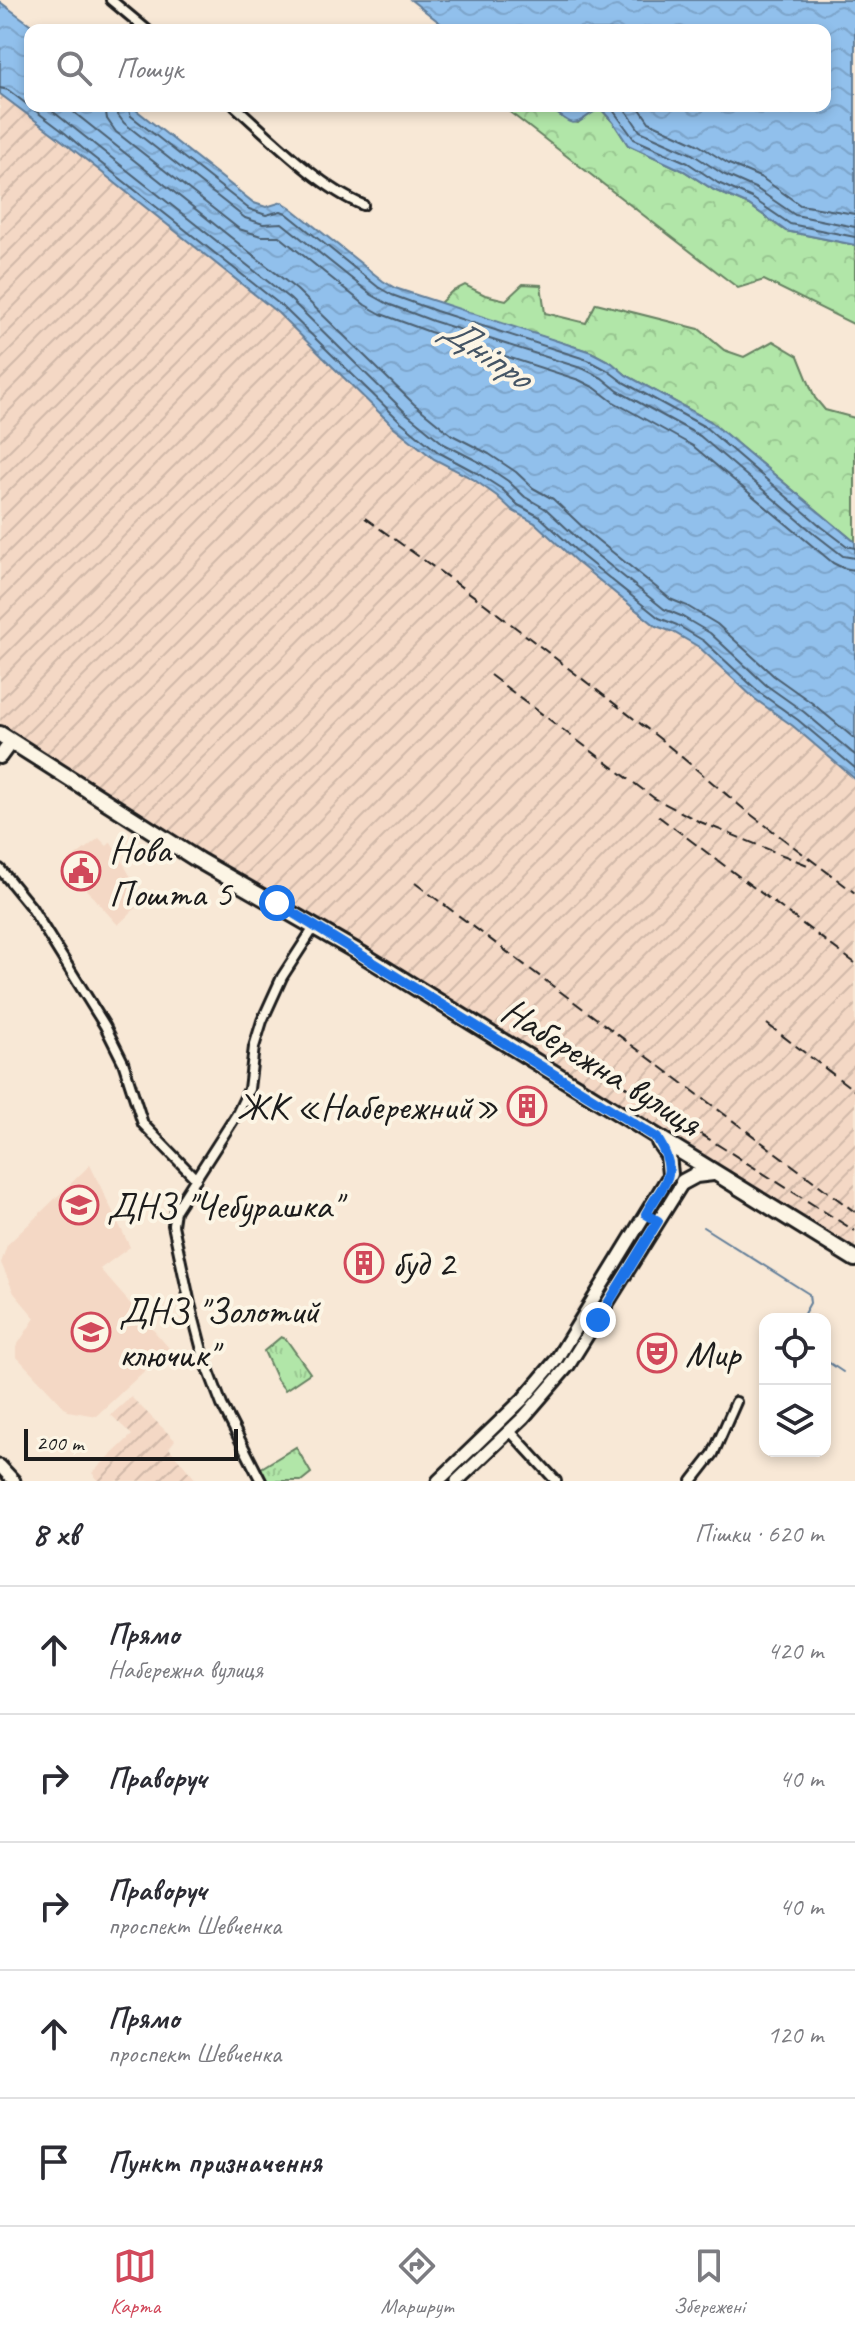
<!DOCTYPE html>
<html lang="uk">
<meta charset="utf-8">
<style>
body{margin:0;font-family:Caveat,sans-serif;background:#f7f7f7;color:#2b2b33}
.controls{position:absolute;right:24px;bottom:24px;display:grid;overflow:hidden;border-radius:16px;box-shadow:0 4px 12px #0003}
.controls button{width:72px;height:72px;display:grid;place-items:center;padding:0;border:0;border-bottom:2px solid #e1e1e2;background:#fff;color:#2b2b33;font:40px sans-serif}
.scale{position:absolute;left:24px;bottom:20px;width:214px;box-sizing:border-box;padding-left:8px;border:4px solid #1c1c1c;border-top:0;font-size:22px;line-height:28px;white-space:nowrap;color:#1c1c1c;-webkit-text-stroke:6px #fcf5e5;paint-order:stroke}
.stop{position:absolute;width:24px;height:24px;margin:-18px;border:6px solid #1a73e8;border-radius:50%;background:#fff}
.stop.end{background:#1a73e8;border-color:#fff;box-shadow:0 2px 8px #0008}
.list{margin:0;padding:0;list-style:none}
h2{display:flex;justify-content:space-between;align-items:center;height:104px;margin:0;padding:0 32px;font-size:34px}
h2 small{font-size:26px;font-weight:400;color:#7c7c81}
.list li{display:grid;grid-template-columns:52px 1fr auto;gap:24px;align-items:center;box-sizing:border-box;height:128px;padding:0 32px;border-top:2px solid #e1e1e2}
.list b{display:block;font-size:30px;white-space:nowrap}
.list p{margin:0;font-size:26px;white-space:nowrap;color:#7c7c81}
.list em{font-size:26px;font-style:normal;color:#7c7c81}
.icon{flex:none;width:44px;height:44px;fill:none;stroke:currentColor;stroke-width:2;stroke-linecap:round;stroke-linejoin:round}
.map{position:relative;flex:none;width:855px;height:1481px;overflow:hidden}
.search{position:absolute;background:#fff;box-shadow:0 4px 12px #0003;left:24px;right:24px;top:24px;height:88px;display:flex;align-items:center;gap:20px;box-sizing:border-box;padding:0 28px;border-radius:16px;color:#7c7c81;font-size:30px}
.sheet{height:744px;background:#fff}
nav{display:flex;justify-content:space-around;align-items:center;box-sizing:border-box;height:112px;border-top:2px solid #e1e1e2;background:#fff;font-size:22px;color:#7c7c81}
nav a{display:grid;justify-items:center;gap:4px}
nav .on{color:#d1495b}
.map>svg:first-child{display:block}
.built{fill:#f4d8c5}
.industrial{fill:url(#industrial-furrows)}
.forest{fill:url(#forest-crowns);stroke:#668162;stroke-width:2}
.park{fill:url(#park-tufts);stroke:#668162;stroke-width:2}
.water{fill:url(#water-waves);stroke:#627e99;stroke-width:2}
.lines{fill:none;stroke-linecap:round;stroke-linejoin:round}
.shore{stroke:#4b5e6f;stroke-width:2}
.stream{stroke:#627e99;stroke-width:2}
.minor-casing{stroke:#1c1c1c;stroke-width:14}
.tertiary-casing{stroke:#1c1c1c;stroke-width:17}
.secondary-casing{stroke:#1c1c1c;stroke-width:18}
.primary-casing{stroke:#1c1c1c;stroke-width:20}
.minor{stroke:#fcf5e5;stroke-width:8}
.tertiary{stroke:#fcf5e5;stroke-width:11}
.secondary{stroke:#fcf5e5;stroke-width:12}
.primary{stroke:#fcf5e5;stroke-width:14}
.rail{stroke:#1c1c1c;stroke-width:2;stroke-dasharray:12 6;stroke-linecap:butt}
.route{stroke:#1a73e8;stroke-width:10}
.labels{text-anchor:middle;stroke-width:8;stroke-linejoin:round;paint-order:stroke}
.poi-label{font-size:38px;fill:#1c1c1c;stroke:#fcf5e5;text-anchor:start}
.street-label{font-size:38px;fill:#1c1c1c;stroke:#fcf5e5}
.water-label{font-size:40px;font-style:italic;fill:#455565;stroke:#fcf5e5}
</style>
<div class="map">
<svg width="855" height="1481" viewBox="0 0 855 1481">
<defs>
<pattern id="industrial-furrows" width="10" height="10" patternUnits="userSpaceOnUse" patternTransform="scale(2)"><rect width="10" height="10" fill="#f4d8c5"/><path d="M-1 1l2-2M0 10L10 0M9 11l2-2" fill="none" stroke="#d1b9a9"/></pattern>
<pattern id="forest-crowns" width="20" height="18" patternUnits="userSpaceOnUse" patternTransform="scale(2)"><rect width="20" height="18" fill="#b1e6a8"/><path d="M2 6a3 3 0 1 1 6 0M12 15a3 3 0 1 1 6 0" fill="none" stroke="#98c590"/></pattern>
<pattern id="park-tufts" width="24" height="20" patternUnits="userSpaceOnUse" patternTransform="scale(2)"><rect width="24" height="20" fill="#b1e6a8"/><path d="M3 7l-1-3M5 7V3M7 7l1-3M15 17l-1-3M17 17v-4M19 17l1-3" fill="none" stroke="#98c590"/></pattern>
<pattern id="water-waves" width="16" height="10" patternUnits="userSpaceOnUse" patternTransform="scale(2)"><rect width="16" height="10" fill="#91c0ec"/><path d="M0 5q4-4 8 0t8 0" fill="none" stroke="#7ca4ca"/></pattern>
</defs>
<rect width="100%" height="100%" fill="#f8e8d6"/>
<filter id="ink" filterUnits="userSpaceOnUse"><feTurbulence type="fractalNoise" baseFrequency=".0125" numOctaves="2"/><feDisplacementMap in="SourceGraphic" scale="16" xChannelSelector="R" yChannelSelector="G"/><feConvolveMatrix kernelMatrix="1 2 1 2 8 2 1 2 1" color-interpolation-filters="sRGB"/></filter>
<g filter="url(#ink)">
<!-- built -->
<path class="built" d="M99 838 107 846 111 842 144 900 118 925 64 865Z
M90 1165 130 1247 100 1269 169 1348 96 1416 68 1411 16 1356V1347L35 1318 14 1293 1 1263 7 1245Z"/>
<!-- industrial -->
<path class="industrial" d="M0 94 60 139 278 313 394 427 434 459 473 479 497 496 513 511 535 523 578 563 655 625 673 632 699 647 755 699 793 726 855 779V1247L119 807 0 725Z
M131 1397 175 1440 169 1448 197 1481H99L92 1473 132 1435 111 1415Z"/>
<!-- forest -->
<path class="forest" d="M504 106C518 106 538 102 550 108 563 113 562 120 578 123L593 110 601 109 613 122 628 145 684 171 714 190 749 205 786 231 855 245V325L764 280 738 288 503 107Z
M523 284 541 285 545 313 586 323 596 303 699 329 724 350 744 357 773 341 798 356 815 398 825 410 855 418V542L710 421 626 375 612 363 591 352 439 304 451 292 465 285 485 295 506 300Z"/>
<!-- park -->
<path class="park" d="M281 1337 286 1339 310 1373 285 1390 277 1380 264 1351Z
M296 1447 311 1473 301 1481H264L258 1470Z"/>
<!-- water -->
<path class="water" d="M411 0H855V245L786 231 749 205 714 190 684 171 628 145 613 122 601 109C590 111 581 126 570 122 564 120 554 110 547 106H825V30H449Z
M0 2 38 30H30V106H131L254 203 266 207 282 202 290 207 383 281 395 288 591 352 612 363 626 375 710 421 855 542V779L793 726 755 699 699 647 673 632 656 626 578 563 535 523 513 511 497 496 473 479 434 459 394 427 278 313 60 139 0 94Z"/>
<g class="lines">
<!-- shore -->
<path class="shore" d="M0 88 8 90 65 133 88 153 283 307 400 421 438 452 477 473 502 489 518 505 540 517 582 556 659 618 677 625 704 641 760 693 798 720 855 768
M46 106 290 299 406 413 444 444 483 464 508 481 525 497 546 509 588 548 664 609 681 616 710 633 766 685 804 712 855 755
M66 106 297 290 414 404 452 435 489 454 516 472 533 488 553 499 590 534 657 588 670 599 687 606 717 624 774 676 812 703 855 739
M105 106 107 119 116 132 239 229 261 236H279L365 305 381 314 430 332 579 380 595 388 612 401 693 446 833 563 843 568 855 570
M117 106 118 115 124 123 245 218 263 224 282 223 372 295 388 304 433 321 584 369 602 378 618 391 700 436 816 535 843 556 855 558
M127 106 131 116 249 209 266 215 281 211 286 213 378 287 392 295 436 311 588 360 607 370 623 382 705 427 822 527 847 546 855 548
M610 106 634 139 688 163 718 183 752 198 790 224 855 237
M623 106 640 131 692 154 723 174 757 189 795 215 855 227
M638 106 649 122 697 144 729 164 762 178 800 205 855 214"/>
<!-- stream -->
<path class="stream" d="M703 1227 809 1294 810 1303 801 1319
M825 1360 843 1372"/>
<defs>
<path id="minor" d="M111 0 147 30
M235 106C271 138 319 187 363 205
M0 869 31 907 105 1026 123 1062 143 1124 196 1179
M510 1431 556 1481
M261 1481 222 1405 204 1358 190 1304 173 1225 175 1211 237 1114 249 1089 254 1047 262 1021 282 977 315 926
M692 1481 713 1454 736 1402"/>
<path id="tertiary" d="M0 1466 14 1481
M438 1481 523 1399 556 1360 670 1174
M457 1481 524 1417 568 1366 683 1182"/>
<path id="secondary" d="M0 757 11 742"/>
<path id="primary" d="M0 734 198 860 363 955 855 1259
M659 1142 668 1155 670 1174
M683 1182 696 1175 713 1173"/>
</defs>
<!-- minor casing -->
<use href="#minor" class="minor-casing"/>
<!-- tertiary casing -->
<use href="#tertiary" class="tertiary-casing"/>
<!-- secondary casing -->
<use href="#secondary" class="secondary-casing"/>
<!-- primary casing -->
<use href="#primary" class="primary-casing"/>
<!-- minor -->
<use href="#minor" class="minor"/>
<!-- tertiary -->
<use href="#tertiary" class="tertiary"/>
<!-- secondary -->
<use href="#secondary" class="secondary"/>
<!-- primary -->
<use href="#primary" class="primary"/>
<!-- rail -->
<path class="rail" d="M365 518 485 604 659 738 745 810 855 893
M490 675 654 798 698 821 810 866
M658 816 855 963
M415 883 855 1212
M767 1024 855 1091
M548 1038 855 1231"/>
</g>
</g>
<g class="lines" filter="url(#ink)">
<!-- route -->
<path class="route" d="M277 903 657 1138C680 1175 665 1180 646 1214L658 1221 598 1320"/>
</g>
<!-- icons -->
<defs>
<symbol id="civic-ring" viewBox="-11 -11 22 22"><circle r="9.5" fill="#fcf5e5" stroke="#d1495b" stroke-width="1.5"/><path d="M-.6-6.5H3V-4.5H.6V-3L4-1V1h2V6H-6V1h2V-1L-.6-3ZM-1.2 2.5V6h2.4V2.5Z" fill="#d1495b"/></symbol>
<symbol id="building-ring" viewBox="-11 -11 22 22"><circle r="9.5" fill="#fcf5e5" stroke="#d1495b" stroke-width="1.5"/><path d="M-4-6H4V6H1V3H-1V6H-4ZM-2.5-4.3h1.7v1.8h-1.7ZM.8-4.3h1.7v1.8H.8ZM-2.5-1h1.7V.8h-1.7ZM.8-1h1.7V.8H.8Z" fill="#d1495b"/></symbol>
<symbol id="school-ring" viewBox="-11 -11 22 22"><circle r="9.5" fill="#fcf5e5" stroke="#d1495b" stroke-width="1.5"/><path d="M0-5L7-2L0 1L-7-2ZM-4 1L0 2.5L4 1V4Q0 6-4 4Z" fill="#d1495b"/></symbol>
<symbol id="theatre-ring" viewBox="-11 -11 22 22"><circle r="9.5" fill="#fcf5e5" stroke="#d1495b" stroke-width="1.5"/><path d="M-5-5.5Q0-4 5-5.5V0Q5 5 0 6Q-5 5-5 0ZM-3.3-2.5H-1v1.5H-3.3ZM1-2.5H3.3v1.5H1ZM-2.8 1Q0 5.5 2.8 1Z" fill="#d1495b"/></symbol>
</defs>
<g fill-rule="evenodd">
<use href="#civic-ring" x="59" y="849" width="44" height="44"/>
<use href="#building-ring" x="505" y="1084" width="44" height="44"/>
<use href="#school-ring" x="57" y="1183" width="44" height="44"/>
<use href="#building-ring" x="342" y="1241" width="44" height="44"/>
<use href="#school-ring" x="69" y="1310" width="44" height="44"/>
<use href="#theatre-ring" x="635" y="1331" width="44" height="44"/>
</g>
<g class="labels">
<!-- poi labels -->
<g class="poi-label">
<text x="109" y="862">Нова<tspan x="109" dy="44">Пошта 5</tspan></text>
<text x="499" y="1119" text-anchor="end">ЖК «Набережний»</text>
<text x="107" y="1218">ДНЗ "Чебурашка"</text>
<text x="392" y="1276">буд 2</text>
<text x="119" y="1323">ДНЗ "Золотий<tspan x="119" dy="44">ключик"</tspan></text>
<text x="685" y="1366">Мир</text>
</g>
<!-- street labels -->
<g class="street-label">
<text transform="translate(602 1066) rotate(32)" y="13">Набережна вулиця</text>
</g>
<!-- water labels -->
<g class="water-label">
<text transform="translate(487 351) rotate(34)" y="14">Дніпро</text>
</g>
</g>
</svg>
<div class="controls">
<button><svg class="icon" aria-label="locate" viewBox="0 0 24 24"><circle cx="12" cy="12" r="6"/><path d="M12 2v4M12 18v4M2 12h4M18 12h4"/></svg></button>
<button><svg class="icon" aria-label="layers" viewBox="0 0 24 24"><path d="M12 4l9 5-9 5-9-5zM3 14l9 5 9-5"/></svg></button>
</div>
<div class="scale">200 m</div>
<div class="stop" style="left:277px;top:903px"></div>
<div class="stop end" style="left:598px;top:1320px"></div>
<div class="search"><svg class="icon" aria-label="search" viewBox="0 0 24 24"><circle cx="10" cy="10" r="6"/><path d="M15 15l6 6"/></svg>Пошук</div>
</div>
<section class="sheet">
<h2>8 хв<small>Пішки · 620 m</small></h2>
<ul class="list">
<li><svg class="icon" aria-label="ahead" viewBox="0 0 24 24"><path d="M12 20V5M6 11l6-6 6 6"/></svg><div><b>Прямо</b><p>Набережна вулиця</p></div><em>420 m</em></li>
<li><svg class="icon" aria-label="right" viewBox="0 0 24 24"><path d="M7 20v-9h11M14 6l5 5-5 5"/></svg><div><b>Праворуч</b></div><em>40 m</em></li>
<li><svg class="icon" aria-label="right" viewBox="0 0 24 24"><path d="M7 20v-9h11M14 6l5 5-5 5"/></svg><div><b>Праворуч</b><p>проспект Шевченка</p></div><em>40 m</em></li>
<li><svg class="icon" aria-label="ahead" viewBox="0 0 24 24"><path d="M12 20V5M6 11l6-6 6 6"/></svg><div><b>Прямо</b><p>проспект Шевченка</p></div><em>120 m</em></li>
<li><svg class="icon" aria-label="arrive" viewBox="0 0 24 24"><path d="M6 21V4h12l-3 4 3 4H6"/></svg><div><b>Пункт призначення</b></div></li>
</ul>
</section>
<nav>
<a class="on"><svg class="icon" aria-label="map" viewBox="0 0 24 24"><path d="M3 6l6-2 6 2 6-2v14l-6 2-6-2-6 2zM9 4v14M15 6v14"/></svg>Карта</a>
<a><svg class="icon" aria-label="directions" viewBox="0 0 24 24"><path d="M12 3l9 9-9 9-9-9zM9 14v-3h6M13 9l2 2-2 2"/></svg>Маршрут</a>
<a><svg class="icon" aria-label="saved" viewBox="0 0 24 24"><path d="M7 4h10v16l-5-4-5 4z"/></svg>Збережені</a>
</nav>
